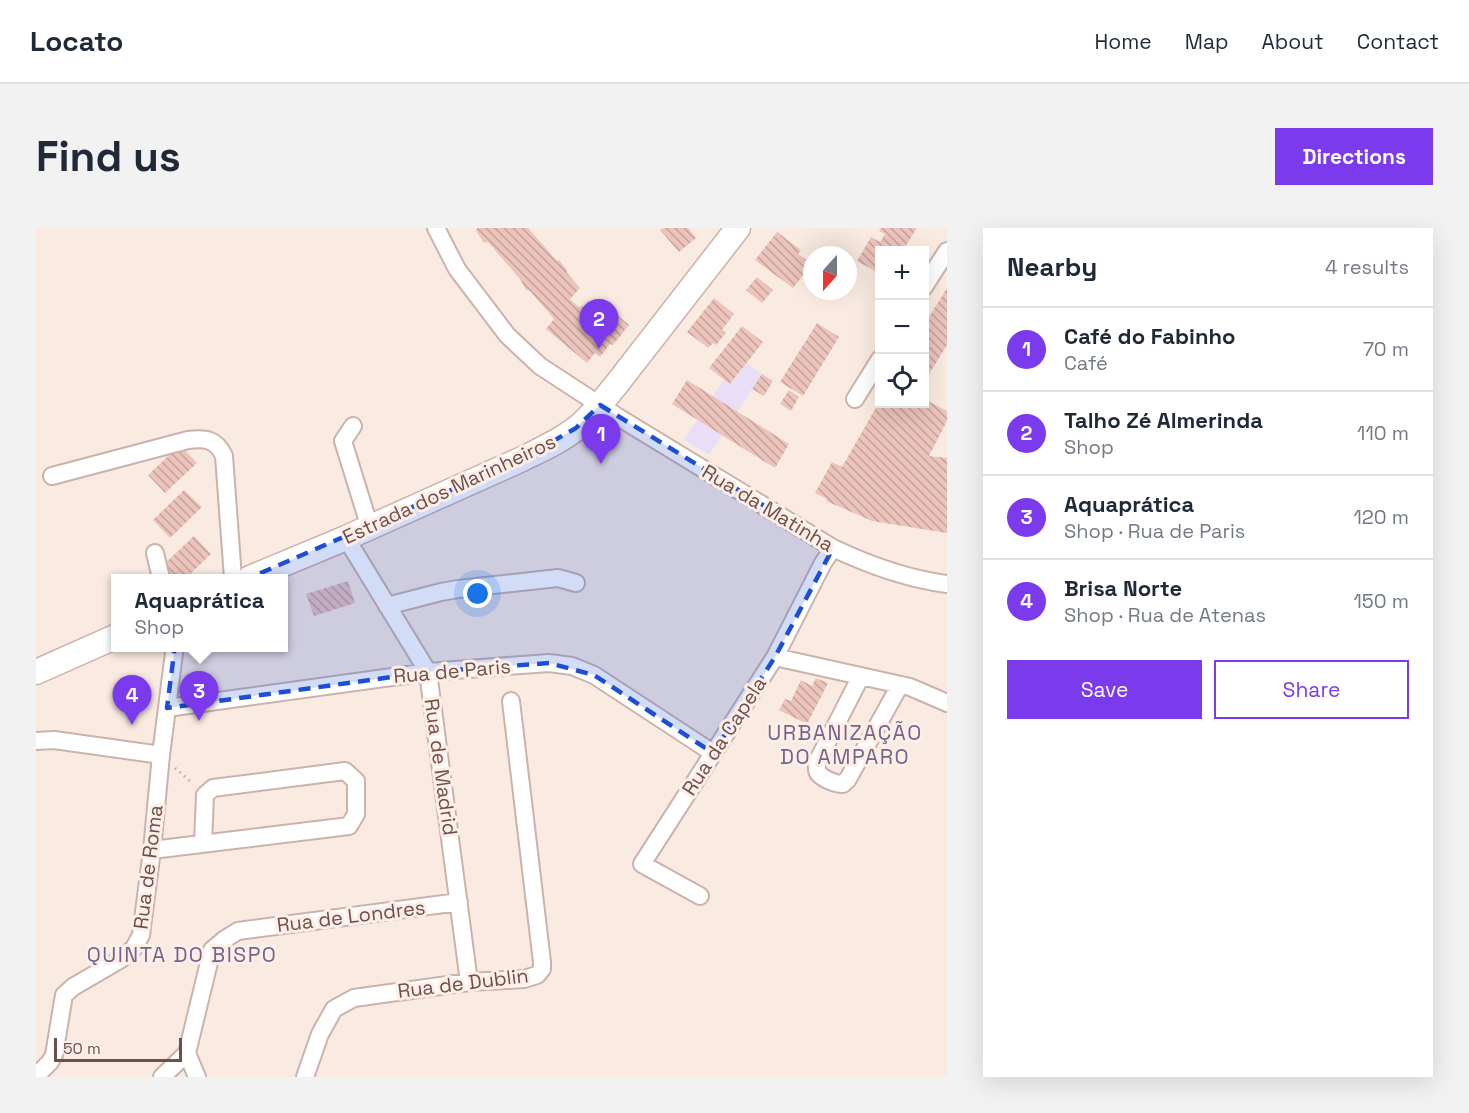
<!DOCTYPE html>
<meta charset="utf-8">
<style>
body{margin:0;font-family:"Space Grotesk",sans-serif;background:#f2f2f3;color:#1f2937}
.controls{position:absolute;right:18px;top:18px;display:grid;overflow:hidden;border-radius:0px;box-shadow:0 6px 24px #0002}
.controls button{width:54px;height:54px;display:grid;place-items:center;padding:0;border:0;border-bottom:2px solid #e0e1e3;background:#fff;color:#1f2937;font:30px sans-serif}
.compass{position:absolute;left:767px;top:18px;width:54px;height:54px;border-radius:50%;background:#fff;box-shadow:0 6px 24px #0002;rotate:201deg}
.scale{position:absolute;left:18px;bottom:15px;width:128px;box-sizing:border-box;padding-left:6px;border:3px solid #6e4f4b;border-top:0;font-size:16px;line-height:21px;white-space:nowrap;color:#6e4f4b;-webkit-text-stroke:4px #fdefe7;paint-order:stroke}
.you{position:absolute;left:442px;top:366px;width:21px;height:21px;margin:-15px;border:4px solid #fff;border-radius:50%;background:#1a73e8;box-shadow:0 0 0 9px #1a73e833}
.badge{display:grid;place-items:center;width:39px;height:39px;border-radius:50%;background:#7c3aed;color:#fff;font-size:20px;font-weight:700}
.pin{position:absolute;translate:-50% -50px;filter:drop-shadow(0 2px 3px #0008)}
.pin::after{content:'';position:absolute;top:32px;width:21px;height:18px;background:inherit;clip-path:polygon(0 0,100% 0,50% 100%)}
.popup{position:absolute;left:75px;top:346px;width:177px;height:78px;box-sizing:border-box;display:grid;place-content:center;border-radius:0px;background:#fff;filter:drop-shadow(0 2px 4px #0005);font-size:20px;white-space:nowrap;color:#747a83}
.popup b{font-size:22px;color:#1f2937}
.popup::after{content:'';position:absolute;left:50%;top:100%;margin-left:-12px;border:12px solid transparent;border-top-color:#fff}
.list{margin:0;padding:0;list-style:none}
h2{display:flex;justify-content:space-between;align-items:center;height:78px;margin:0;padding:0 24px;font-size:26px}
h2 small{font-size:20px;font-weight:400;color:#747a83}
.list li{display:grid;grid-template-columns:39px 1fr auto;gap:18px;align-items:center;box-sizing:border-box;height:84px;padding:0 24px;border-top:2px solid #e0e1e3}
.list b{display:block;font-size:22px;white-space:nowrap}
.list p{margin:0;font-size:20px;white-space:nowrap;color:#747a83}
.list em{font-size:20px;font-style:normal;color:#747a83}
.actions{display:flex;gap:12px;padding:18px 24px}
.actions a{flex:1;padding:14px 0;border:2px solid #7c3aed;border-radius:0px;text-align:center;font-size:21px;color:#7c3aed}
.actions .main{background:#7c3aed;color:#fff}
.icon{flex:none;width:33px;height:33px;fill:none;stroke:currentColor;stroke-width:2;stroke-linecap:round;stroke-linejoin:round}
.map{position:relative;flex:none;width:911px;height:849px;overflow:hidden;border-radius:0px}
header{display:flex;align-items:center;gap:36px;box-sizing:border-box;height:84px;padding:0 30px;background:#fff;border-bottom:2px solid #e0e1e3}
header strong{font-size:28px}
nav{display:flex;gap:33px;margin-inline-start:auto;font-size:21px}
.intro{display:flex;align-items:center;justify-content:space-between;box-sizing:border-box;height:144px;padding:0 36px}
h1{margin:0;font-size:42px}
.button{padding:15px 27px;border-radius:0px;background:#7c3aed;color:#fff;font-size:21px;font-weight:700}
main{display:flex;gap:36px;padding:0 36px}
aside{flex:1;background:#fff;border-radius:0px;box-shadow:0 6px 24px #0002}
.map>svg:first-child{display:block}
.education{fill:#e8dff6}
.building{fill:url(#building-back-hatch)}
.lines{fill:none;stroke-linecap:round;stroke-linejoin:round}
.street-casing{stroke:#cbb3ad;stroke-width:20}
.secondary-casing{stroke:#ceb1aa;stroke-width:27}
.path{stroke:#d1a7a0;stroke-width:3;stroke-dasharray:1.5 4.5;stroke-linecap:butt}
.street{stroke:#fff;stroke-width:16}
.secondary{stroke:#fff;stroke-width:24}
.marked{fill:#1d4ed8;fill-opacity:0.2;stroke:#1d4ed8;stroke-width:4.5;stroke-dasharray:12 8;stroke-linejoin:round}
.labels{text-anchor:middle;stroke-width:6;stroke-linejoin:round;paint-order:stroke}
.street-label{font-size:20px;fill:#6e4f4b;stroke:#fdefe7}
.neighbourhood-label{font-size:21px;letter-spacing:1.5px;fill:#74638b;stroke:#fdefe7}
</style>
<header>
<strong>Locato</strong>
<nav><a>Home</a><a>Map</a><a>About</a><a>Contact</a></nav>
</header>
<div class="intro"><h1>Find us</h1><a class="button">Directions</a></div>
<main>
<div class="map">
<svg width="911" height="849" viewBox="0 0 911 849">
<defs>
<pattern id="building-back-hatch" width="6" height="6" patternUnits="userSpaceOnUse" patternTransform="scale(1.5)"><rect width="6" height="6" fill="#ecc4bc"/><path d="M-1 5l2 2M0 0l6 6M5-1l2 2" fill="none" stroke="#c3a29b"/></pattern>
</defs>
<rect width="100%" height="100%" fill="#faebe2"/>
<!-- education -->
<path class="education" d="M711 135 726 146 673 227 648 212 688 151 695 156Z"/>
<!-- building -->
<path class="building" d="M441 0H492L521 33 523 32 531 42V45L544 60 534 71 544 80 546 78 554 84 559 78 561 80 566 74 593 97 577 117 574 116 564 129 559 125 551 135 510 101 518 91 493 62H490L484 51 452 14 448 15 440 3Z
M627 0H652L660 10 643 24 624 2Z
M845 0H881L867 22H844V46L821 33 835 9 844 14 849 6 843 3Z
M741 4 765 22 762 26 776 36 757 60 719 32Z
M721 49 737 62 726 75 710 62Z
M911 60V117L890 151 888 150V97Z
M678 70 698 86 686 102 690 105 680 117 677 115 672 120 651 104Z
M781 95 803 109 767 168 744 154Z
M706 98 727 114 694 156 673 140Z
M726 146 737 153 728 168 716 161Z
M651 152 753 216 739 240 636 176Z
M753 162 763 169 755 183 744 176Z
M888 171 911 183V193L893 228 911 230V305L836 293 790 273 791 271 779 265 796 234 806 239 842 176H888Z
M144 217 161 235 129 265 112 247Z
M148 262 166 279 134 310 117 292Z
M158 308 175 326 150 350H138L126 338Z
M312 353 319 375 278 388 270 366Z
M780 450 792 455 771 496 743 482 749 471 755 473 765 452 776 458Z"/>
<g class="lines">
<defs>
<path id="street" d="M400 0 421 41 471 107 504 138 582 189 797 320C833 337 871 351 911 356
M888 59 911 23
M819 171 844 131
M317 198 307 213 334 300
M16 248 152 212C170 210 180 211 188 228L197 350
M310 310 392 444 433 754
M119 325 125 350
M351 378 405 364 422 361 522 350 540 355
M739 429 874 459 911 475
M825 448 781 534C781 538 780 541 782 545 787 551 799 556 807 556L812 551 864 457
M131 480 392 444 513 435 536 438 558 447 677 525
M0 513 18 512 125 527
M116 622 313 598 320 586V553L309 543 177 560 169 567 167 615
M664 668 606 636 739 429 787 335 797 320
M151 825 161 849
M0 848 14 834 18 827 28 767 37 759 85 731 98 720 105 707 116 622 125 527 138 425 137 420
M126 849 151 825 176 722 189 711 202 703 423 674
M269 849 284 806 298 781 318 770 433 754 488 751 501 747 506 741V734L475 473"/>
<path id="secondary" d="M214 350 310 310 484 232C504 222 525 213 542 199 557 187 568 171 580 157L702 0
M0 444 79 409"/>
</defs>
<!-- street casing -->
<use href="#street" class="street-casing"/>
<!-- secondary casing -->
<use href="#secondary" class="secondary-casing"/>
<!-- path -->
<path class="path" d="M139 540 157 556"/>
<!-- street -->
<use href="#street" class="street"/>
<!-- secondary -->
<use href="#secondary" class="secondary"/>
</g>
<!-- marked area -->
<path class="marked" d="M564 177 797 320 739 429 677 525 558 447 513 435 392 444 131 480 138 425 133 385 484 232 540 200Z"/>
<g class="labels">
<!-- street labels -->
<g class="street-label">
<text transform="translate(413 261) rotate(-25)" y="7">Estrada dos Marinheiros</text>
<text transform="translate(732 280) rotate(31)" y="7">Rua da Matinha</text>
<text transform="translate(416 443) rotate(-5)" y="7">Rua de Paris</text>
<text transform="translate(688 508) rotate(-57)" y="7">Rua da Capela</text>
<text transform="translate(405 539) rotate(82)" y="7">Rua de Madrid</text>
<text transform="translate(112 639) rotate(-83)" y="7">Rua de Roma</text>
<text transform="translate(315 688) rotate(-7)" y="7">Rua de Londres</text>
<text transform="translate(427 755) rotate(-7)" y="7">Rua de Dublin</text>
</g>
<!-- neighbourhood labels -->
<g class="neighbourhood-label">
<text x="809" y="512">URBANIZAÇÃO<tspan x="809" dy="24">DO AMPARO</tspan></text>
<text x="146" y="734">QUINTA DO BISPO</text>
</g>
</g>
</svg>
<div class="controls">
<button>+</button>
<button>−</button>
<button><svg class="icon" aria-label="locate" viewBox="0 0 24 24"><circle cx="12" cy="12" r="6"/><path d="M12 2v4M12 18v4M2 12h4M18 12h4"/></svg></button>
</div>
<svg class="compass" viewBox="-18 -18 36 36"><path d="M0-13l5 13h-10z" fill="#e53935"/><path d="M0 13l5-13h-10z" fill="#747a83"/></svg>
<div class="scale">50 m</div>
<div class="you"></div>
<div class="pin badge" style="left:565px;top:236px">1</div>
<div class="pin badge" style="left:563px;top:121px">2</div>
<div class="pin badge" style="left:163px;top:493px">3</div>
<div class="popup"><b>Aquaprática</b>Shop</div>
<div class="pin badge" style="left:96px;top:497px">4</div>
</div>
<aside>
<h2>Nearby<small>4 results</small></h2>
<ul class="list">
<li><span class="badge">1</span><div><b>Café do Fabinho</b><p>Café</p></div><em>70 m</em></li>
<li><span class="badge">2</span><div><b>Talho Zé Almerinda</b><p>Shop</p></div><em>110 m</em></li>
<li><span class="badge">3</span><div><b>Aquaprática</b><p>Shop · Rua de Paris</p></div><em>120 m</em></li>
<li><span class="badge">4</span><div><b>Brisa Norte</b><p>Shop · Rua de Atenas</p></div><em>150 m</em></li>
</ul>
<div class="actions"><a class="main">Save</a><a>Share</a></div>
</aside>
</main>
